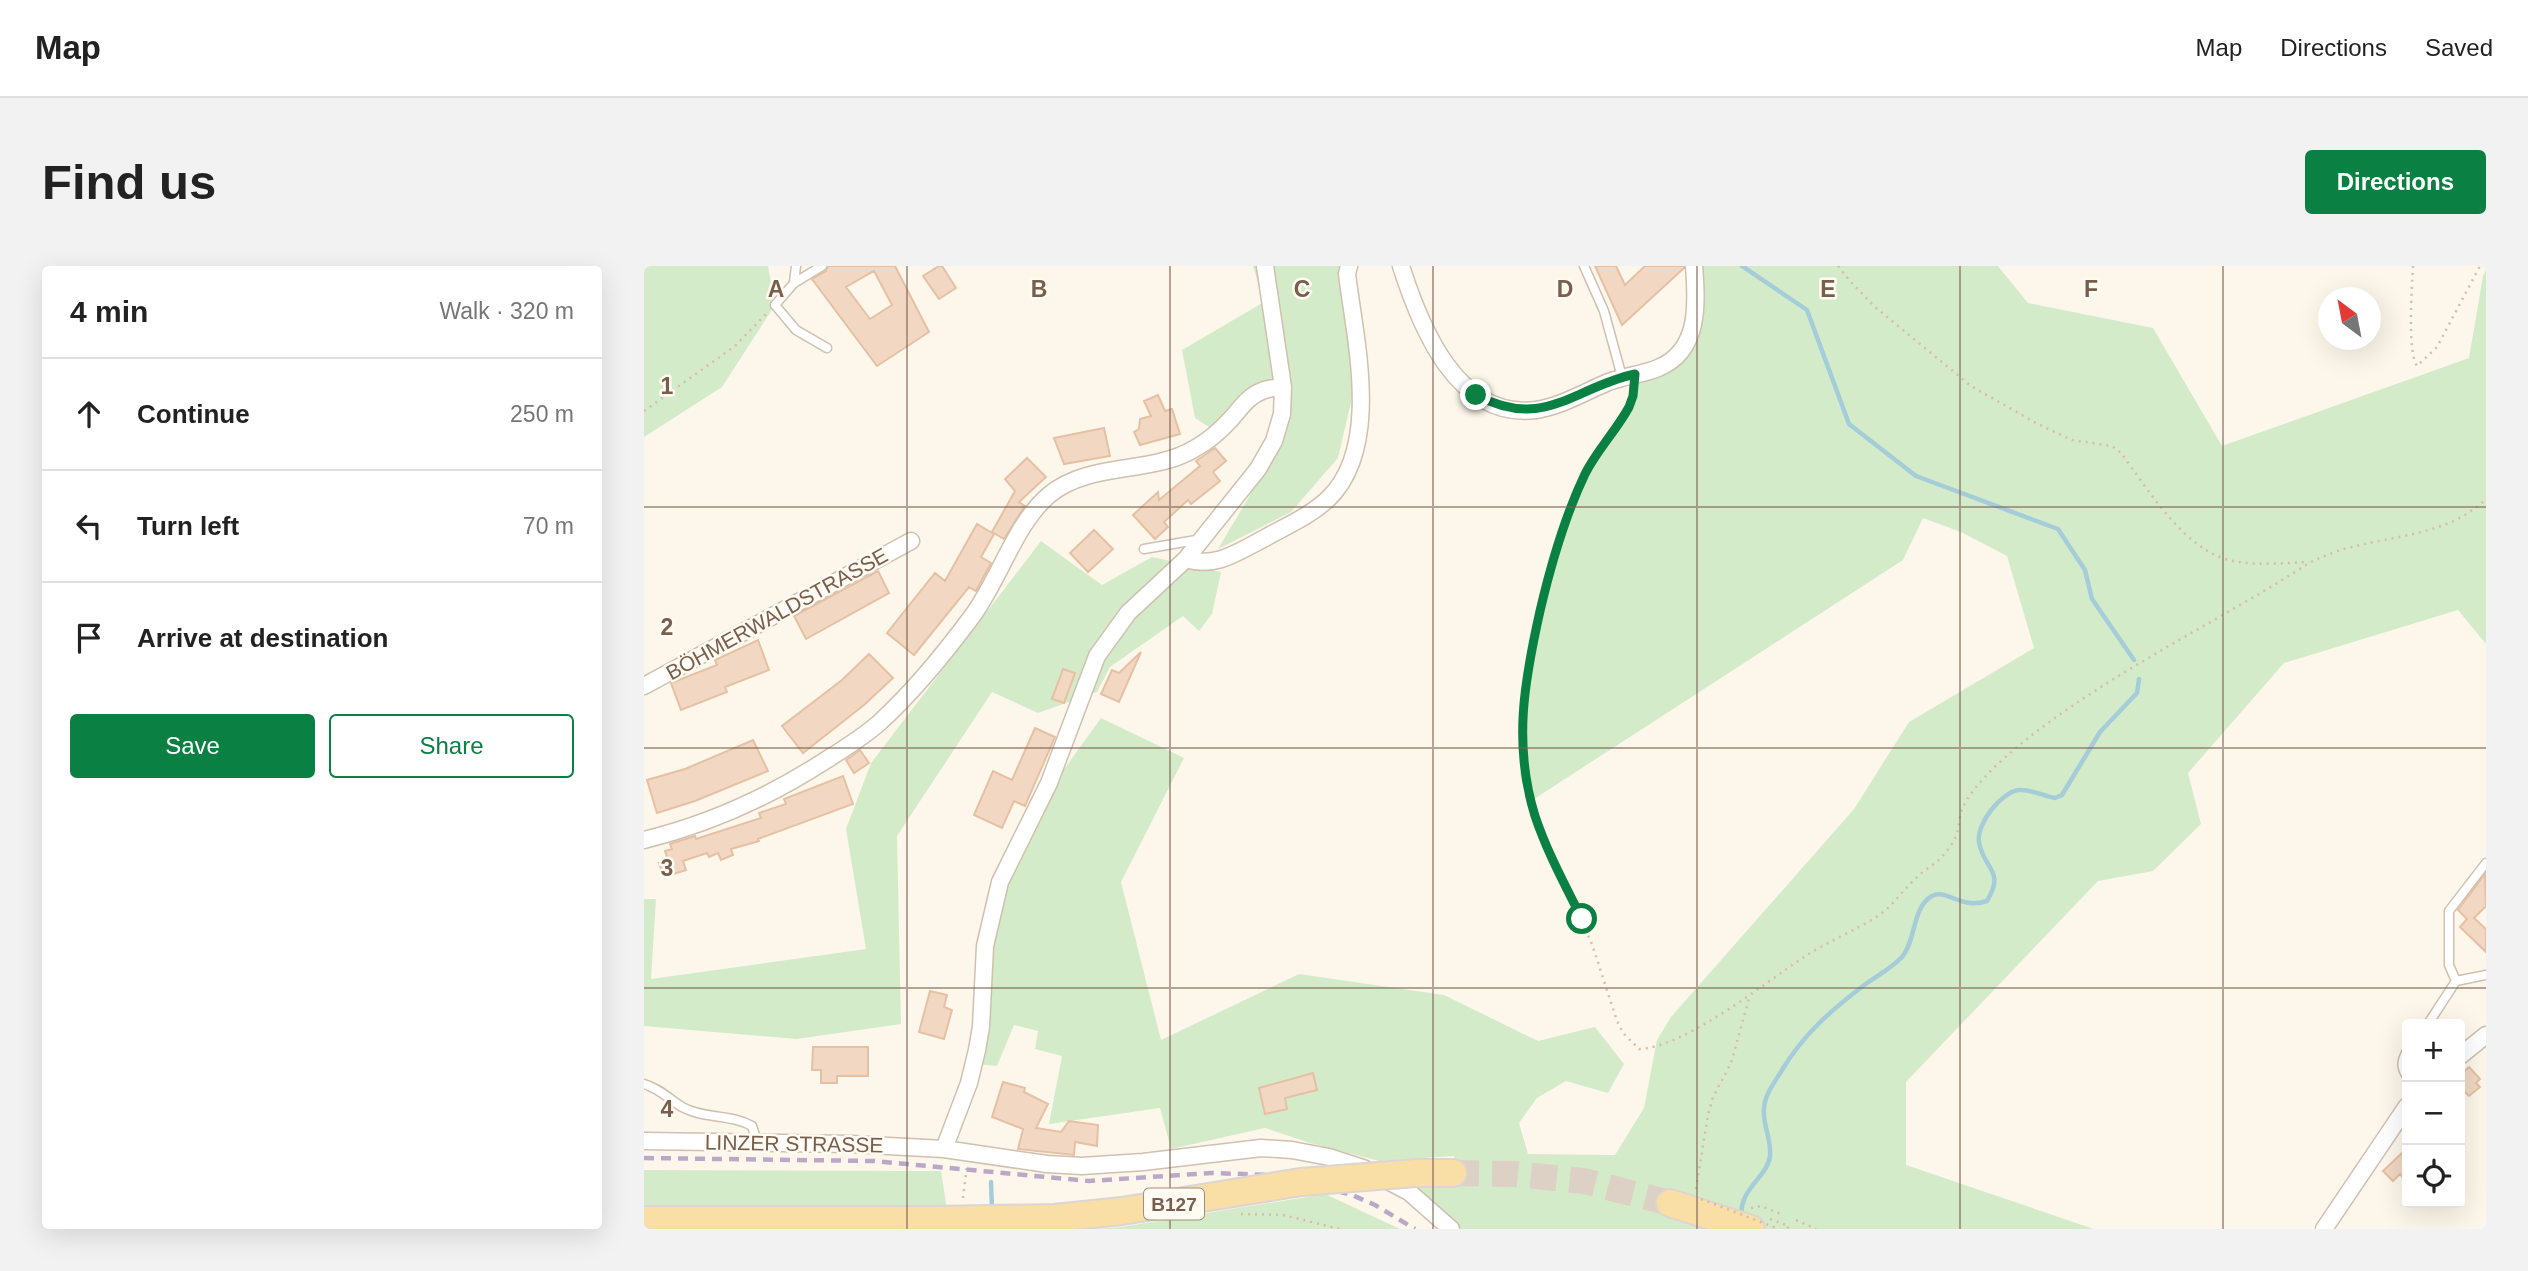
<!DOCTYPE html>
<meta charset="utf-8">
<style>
body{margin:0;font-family:Helvetica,sans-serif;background:#f2f2f2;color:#222}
.controls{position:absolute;right:21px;bottom:21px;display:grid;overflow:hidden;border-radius:7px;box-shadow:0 7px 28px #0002}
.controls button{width:63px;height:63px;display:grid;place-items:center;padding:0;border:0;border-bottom:2px solid #e0e0e0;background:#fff;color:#222;font:35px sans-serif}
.compass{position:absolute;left:1674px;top:21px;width:63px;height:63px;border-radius:50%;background:#fff;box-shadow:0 7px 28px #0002;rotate:328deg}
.stop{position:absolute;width:21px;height:21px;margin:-16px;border:5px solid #0b8043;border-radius:50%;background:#fff}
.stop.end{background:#0b8043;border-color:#fff;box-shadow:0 2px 7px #0008}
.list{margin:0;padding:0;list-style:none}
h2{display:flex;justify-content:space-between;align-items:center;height:91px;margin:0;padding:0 28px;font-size:30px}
h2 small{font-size:23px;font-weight:400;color:#767676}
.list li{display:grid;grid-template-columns:46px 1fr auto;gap:21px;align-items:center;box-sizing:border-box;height:112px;padding:0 28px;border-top:2px solid #e0e0e0}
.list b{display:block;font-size:26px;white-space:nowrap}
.list em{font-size:23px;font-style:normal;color:#767676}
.actions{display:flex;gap:14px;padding:21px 28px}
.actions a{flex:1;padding:16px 0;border:2px solid #0b8043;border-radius:7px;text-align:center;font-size:24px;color:#0b8043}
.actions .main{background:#0b8043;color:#fff}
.icon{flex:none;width:38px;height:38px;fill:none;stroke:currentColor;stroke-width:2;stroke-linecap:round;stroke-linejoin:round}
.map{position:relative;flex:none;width:1842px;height:963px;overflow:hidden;border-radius:7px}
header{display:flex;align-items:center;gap:42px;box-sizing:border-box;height:98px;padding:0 35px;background:#fff;border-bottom:2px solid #e0e0e0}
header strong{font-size:33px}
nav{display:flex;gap:38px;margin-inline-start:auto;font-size:24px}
.intro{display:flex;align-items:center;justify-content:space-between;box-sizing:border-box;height:168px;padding:0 42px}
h1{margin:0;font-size:49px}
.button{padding:18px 32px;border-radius:7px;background:#0b8043;color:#fff;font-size:24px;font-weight:700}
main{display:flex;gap:42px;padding:0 42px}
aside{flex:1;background:#fff;border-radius:7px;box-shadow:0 7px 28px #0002}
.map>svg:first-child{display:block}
.green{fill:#d4ebc9}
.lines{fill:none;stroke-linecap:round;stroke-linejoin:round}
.stream{stroke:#a5cdd9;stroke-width:4.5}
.building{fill:#f2d8c3;stroke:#e5c0a3;stroke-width:2;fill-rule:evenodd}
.primary-tunnel{stroke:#dcd1c4;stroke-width:26;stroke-dasharray:26 13;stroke-linecap:butt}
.service-casing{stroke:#cfc0af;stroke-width:11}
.minor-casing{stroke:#cfc0af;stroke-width:19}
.primary-casing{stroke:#dcd5d1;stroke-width:30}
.path{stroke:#d8bca5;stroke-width:2.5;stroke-dasharray:2 5;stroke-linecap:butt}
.service{stroke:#fff;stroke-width:8}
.minor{stroke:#fff;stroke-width:16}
.primary{stroke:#f9dfa5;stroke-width:26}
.rail{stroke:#bba8c8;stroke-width:4.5;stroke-dasharray:10 7;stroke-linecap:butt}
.primary-bridge-casing{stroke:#dcd5d1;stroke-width:30;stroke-linecap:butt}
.path-bridge{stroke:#d8bca5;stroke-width:2.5;stroke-dasharray:2 5;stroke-linecap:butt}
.primary-bridge{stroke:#f9dfa5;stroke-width:26}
.route{stroke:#0b8043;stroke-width:9}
.grid{fill:none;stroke:#785f4d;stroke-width:2;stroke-opacity:0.55}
.labels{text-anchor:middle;stroke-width:5;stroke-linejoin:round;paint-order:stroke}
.shield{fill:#fffaf2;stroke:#a08e7e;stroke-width:2}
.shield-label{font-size:19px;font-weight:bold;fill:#785f4d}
.street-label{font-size:21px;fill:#785f4d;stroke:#fffaf2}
.grid-label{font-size:23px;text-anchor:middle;font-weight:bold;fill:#785f4d;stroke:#fffaf2;stroke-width:5;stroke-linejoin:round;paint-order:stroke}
</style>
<header>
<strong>Map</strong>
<nav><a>Map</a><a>Directions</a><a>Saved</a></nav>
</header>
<div class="intro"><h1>Find us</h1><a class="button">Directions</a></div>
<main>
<aside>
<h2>4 min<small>Walk · 320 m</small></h2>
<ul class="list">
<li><svg class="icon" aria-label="ahead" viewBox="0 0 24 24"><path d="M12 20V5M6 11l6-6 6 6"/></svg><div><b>Continue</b></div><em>250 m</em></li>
<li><svg class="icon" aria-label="left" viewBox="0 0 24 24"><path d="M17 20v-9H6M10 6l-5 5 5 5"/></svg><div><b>Turn left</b></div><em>70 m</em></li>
<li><svg class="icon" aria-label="arrive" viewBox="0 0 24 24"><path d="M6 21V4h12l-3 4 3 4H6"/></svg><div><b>Arrive at destination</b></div></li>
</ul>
<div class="actions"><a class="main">Save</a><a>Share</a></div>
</aside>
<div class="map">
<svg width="1842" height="963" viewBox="0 0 1842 963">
<rect width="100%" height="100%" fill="#fdf7eb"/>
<!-- green -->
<path class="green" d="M0 0H124L131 39 78 121 0 171Z
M609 0H697L709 128 694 192 647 246 574 283 629 190 647 117 608 124 568 163 551 152 538 84 620 36Z
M1054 0H1354L1384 37 1509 62 1578 180 1825 92 1839 10 1842 3V378L1814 344 1640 397 1544 507 1557 558 1509 605 1454 615 1262 816V899L1450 963H815L770 921 813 920 810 890 735 895 666 877 621 862 527 883 516 842 405 858 418 790 391 783 394 765 370 759 353 800 330 798 350 623 390 545 457 452 540 492 477 616 517 774 655 708 800 729 894 775 951 761 980 798 964 827 922 815 893 832 875 857 884 888 971 889 1000 842 1013 774 1027 751 1210 543 1265 456 1390 382 1363 290 1317 266 1279 252 1259 294 884 537 876 508 878 419 890 367 916 267 951 190 989 139 988 117C1016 108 1054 97 1057 61 1060 42 1055 20 1054 0Z
M397 275 458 319 508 291 577 306 568 348 555 365 539 350 466 401 453 426 394 447 348 426 253 570 257 758 153 773 0 760V633H12L7 713 222 683 202 563 227 497Z
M0 904 297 905 306 963H0Z
M681 928 756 963H451L477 961Z"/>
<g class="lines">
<!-- stream -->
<path class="stream" d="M1098 0 1163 44 1205 158 1272 210 1414 263 1441 304 1448 333 1490 394
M347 916 348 943
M1098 952C1093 924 1124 911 1126 890 1128 874 1118 858 1120 842 1121 828 1131 816 1138 804 1160 768 1185 746 1219 720 1231 711 1248 702 1258 691 1272 675 1268 641 1288 630 1302 622 1317 644 1343 635 1362 604 1339 603 1335 576 1332 558 1357 526 1375 524 1387 523 1399 530 1411 532L1418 529 1456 466 1493 427 1495 413"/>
</g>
<!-- building -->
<path class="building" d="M184 0H251L285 66 233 100 168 13 182 5ZM230 5 248 39 226 53 202 21Z
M295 0H298L312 22 295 33 279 10Z
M951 0H972L981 19 1001 0H1040V2L978 59Z
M514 129 521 145 528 143 536 168 496 179 490 166 495 163 496 153 507 150 500 135Z
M460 162 466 190 420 198 410 172Z
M571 182 582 195 569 206 576 215 547 238 544 234 520 256 524 261 511 273 489 249 514 226 515 234 556 200 552 195Z
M383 192 402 211 375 236 381 240 360 273 348 266 371 225 361 213Z
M333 258 350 268 337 291 347 297 332 325 325 321 270 389 243 367 291 307 301 315Z
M450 264 469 283 444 306 426 287Z
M234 305 245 327 162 373 150 350Z
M114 374 125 404 81 421 83 426 37 444 27 417 73 399 71 394Z
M497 386 475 436 457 428 468 404 475 407Z
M225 388 249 412 220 439 159 487 138 460 198 414Z
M419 403 431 407 420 437 408 433Z
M391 462 411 471 381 540 370 535 358 562 330 549 349 505 368 514Z
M109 474 124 505 51 535 13 547 3 514 41 503Z
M216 484 225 497 210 507 202 494Z
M199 510 209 538 114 573 115 575 87 583 89 589 77 594 74 587 65 591 63 587 39 595 42 604 20 611 15 597 24 594 21 585 28 583 26 578 51 570 52 573 117 552 115 547 142 538 140 533Z
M1841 608 1842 640 1830 652 1842 663V686L1816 661 1823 653 1814 644Z
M286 725 303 729 300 741 308 744 300 773 275 766Z
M169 781H224V810H193V817H177V804H168Z
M1825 801 1836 813 1832 817 1836 821 1825 830 1821 826 1816 831V810Z
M669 807 673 824 641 832 643 843 621 848 615 822Z
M359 816 381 822 380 826 404 838 392 862 417 866 425 855 454 859 453 880 431 876 430 889 374 883 379 863 348 851Z
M1763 882V916L1756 908 1749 915 1739 905Z"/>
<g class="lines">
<!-- primary-tunnel -->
<path class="primary-tunnel" d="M809 907 871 908 940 915 1026 937"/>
<defs>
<path id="service" d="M178 0 150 17 131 39 152 64 183 82
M940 0 960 45 978 111
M150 17 152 0
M500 283 558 273
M1812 715 1842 709
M1784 758 1812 715 1805 699V645L1842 597
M1763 785C1758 794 1756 801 1763 810
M0 818C15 822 25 833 38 841 60 853 87 848 108 860L113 876"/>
<path id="minor" d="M757 0C776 60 813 154 892 144 917 140 939 127 962 117 979 110 997 109 1014 102 1056 85 1053 38 1050 0
M542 293C572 303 595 285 621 272 642 260 666 250 684 233 738 181 711 74 703 8L705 0
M0 420 267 275
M0 574C65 558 123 532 179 496 198 484 218 472 235 457 270 425 301 387 329 349 356 312 371 258 405 229 446 195 506 209 550 183 563 176 577 164 587 153 596 143 604 130 618 125 624 122 632 122 639 121
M1816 790 1842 769
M0 875 207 878 300 883 403 898 438 900 499 896 617 882 648 884 685 891 719 902 765 926 807 963
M300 883 325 817 333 784 337 761 341 680 356 616 405 517 453 390 484 347 542 293 614 203 630 175 638 148 639 121 621 0
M1680 963 1763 840"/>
<path id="primary" d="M772 907H809
M1026 937 1107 963
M0 954H287"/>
</defs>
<!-- service casing -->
<use href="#service" class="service-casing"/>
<!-- minor casing -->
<use href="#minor" class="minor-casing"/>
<!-- primary casing -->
<use href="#primary" class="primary-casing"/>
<!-- path -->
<path class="path" d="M1194 0 1206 15 1231 41 1327 120 1392 157 1428 174 1468 180 1477 187C1505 224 1540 285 1589 295 1613 300 1640 297 1665 296
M1769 0C1768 21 1763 84 1773 100L1793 81 1836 0
M990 124 979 151 943 205 910 287 882 410 877 463 886 529 898 569 948 678 973 755 979 767 995 783C1042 781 1119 718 1160 691 1183 676 1210 665 1234 650 1249 640 1258 625 1271 613 1279 605 1288 600 1296 593 1303 585 1310 577 1313 567 1316 558 1315 549 1319 541 1331 516 1366 486 1388 469 1475 402 1575 355 1667 296 1680 290 1694 284 1708 281 1754 269 1806 268 1842 233
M0 145 91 80 123 47
M1052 923 1064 849 1069 831 1087 797 1106 729
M319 932 323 900
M1107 942 1117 940 1139 949
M597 948 639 949 696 963
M1126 953 1145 960 1143 963
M1152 954 1172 963"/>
<!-- service -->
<use href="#service" class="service"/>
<!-- minor -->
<use href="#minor" class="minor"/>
<!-- primary -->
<use href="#primary" class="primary"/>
<!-- rail -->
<path class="rail" d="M0 892 230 895 445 915 567 907 629 909 708 929 731 939 771 963"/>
<defs>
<path id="primary-bridge" d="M287 954 411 952 478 945 657 916 772 907"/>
</defs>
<!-- primary-bridge casing -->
<use href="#primary-bridge" class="primary-bridge-casing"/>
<!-- path-bridge -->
<path class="path-bridge" d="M1057 933 1135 963"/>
<!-- primary-bridge -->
<use href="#primary-bridge" class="primary-bridge"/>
</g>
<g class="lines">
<!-- route -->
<path class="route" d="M832 129C901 165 928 122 991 108L989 130 985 141C972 165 953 184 941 208 920 252 907 298 896 345 880 416 869 479 891 550 903 586 921 619 938 653"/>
</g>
<!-- grid -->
<path class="grid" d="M263 0V963M526 0V963M789 0V963M1053 0V963M1316 0V963M1579 0V963M0 241H1842M0 482H1842M0 722H1842"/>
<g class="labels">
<!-- shield labels -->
<rect class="shield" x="500" y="922.5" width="60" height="31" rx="5"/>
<g class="shield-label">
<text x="530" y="945">B127</text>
</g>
<!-- street labels -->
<g class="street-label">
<text transform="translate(133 348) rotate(-29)" y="7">BÖHMERWALDSTRASSE</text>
<text transform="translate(150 878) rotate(1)" y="7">LINZER STRASSE</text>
</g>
</g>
<g class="grid-label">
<text x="132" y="31">A</text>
<text x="395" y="31">B</text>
<text x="658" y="31">C</text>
<text x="921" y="31">D</text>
<text x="1184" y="31">E</text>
<text x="1447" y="31">F</text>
<text x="23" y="128">1</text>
<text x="23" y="369">2</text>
<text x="23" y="610">3</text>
<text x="23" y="851">4</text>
</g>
</svg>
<div class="controls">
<button>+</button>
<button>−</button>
<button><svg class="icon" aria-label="locate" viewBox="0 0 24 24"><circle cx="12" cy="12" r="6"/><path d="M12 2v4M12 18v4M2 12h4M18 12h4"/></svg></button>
</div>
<svg class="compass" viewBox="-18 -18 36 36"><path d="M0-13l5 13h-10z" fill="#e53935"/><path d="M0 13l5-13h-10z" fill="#767676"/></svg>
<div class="stop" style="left:938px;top:653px"></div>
<div class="stop end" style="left:832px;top:129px"></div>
</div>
</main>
